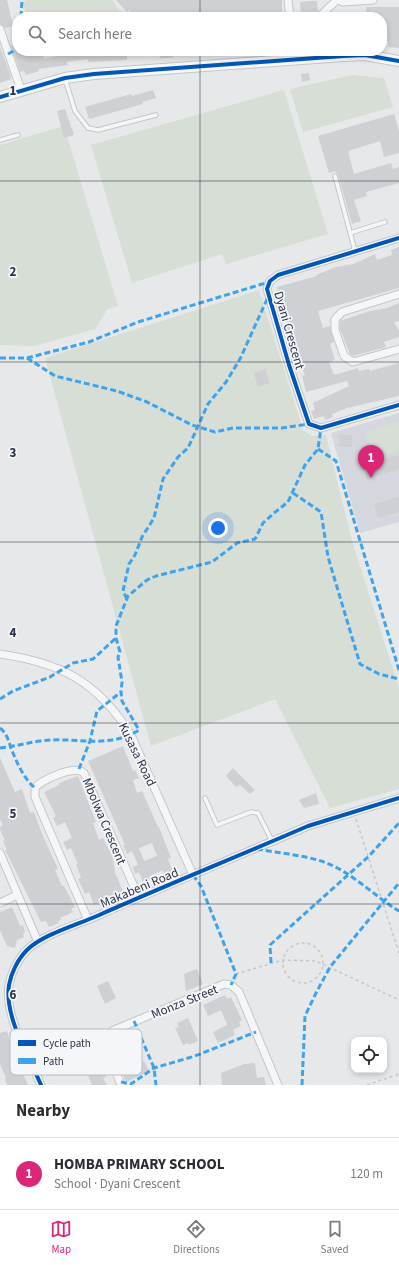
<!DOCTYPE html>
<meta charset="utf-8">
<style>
body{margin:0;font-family:"Source Sans 3",sans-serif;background:#f7f7f7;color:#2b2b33}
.controls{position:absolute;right:12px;bottom:12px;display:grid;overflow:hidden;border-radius:8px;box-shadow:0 2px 6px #0003}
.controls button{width:36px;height:36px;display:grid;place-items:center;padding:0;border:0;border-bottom:1px solid #e1e1e2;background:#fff;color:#2b2b33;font:20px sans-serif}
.you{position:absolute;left:218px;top:528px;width:14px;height:14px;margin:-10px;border:3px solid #fff;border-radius:50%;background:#1a73e8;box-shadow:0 0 0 6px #1a73e833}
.badge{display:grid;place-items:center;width:26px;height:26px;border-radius:50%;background:#db2777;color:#fff;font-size:13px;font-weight:700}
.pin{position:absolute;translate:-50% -33px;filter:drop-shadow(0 1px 2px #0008)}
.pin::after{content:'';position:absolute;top:21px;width:14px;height:12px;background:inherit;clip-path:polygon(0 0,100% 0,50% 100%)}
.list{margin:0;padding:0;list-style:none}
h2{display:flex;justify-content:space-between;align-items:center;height:52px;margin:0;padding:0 16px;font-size:17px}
h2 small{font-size:13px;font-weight:400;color:#7c7c81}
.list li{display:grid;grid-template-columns:26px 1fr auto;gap:12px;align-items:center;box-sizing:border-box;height:72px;padding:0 16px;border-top:1px solid #e1e1e2}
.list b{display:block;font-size:15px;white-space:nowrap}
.list p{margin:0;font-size:13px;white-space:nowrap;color:#7c7c81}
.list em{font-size:13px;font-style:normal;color:#7c7c81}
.icon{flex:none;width:22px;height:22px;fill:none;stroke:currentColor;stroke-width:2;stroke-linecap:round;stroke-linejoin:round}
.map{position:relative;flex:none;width:399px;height:1085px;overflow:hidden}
.search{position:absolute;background:#fff;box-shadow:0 2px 6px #0003;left:12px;right:12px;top:12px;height:44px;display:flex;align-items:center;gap:10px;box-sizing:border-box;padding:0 14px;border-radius:16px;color:#7c7c81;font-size:15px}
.sheet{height:124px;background:#fff}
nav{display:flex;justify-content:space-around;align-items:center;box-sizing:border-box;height:56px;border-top:1px solid #e1e1e2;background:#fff;font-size:11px;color:#7c7c81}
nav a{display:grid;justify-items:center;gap:2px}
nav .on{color:#db2777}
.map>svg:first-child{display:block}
.built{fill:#d4d7dd}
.green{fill:#d6ded6}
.building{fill:#ced0d3;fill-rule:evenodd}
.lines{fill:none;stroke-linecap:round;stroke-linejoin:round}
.lane-casing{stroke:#c4c6c8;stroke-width:5.5}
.street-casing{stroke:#c4c6c8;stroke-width:9}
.secondary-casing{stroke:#c4c6c8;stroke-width:12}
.path{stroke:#c5c6ca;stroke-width:1.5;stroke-dasharray:3 3;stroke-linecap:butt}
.lane{stroke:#f5f6f7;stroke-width:3.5}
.street{stroke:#f5f6f7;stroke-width:7}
.secondary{stroke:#f8f8f8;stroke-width:10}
.quiet{stroke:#3ea3ec;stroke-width:3;stroke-dasharray:6 3;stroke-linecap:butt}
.cycleway-casing{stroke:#f4f6f9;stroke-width:6}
.cycleway{stroke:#0057b8;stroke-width:4}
.grid{fill:none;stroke:#2b3445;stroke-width:1;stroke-opacity:0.55}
.labels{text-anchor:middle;stroke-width:3.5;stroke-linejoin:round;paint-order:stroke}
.street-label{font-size:13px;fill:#2b3445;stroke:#f4f6f9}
.key{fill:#f4f6f9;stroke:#b8bcc3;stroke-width:1}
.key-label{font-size:11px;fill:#2b3445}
.grid-label{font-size:13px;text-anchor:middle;font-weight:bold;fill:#2b3445;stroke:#f4f6f9;stroke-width:3.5;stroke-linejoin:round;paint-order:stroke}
</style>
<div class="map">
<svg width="399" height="1085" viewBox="0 0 399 1085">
<rect width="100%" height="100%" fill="#e6e8ea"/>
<!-- built -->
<path class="built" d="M399 413V522L360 533 331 433Z"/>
<!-- green -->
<path class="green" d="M27 0H113L118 9 133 17H28L22 3Z
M352 75 384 78 393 107 303 132 290 89Z
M284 90 328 234 226 264 222 254 132 283 91 145Z
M64 126 118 306 108 309 95 329 34 346 0 345V145Z
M259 290 303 430 312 436 326 435 352 541 399 688V789L330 808 275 699 151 746 45 358Z
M399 421V451L374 459 366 432Z"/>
<!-- building -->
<path class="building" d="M0 0H7L13 26 5 28 0 24Z
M116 0H282V14H281V17H255L241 14 242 17H143L138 11 134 15 129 10 127 12Z
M309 1H317L318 11 317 13 301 14 300 2Z
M366 7H399V48L388 47V41H382V17H366Z
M17 44 18 54 25 51H28L30 56 43 53 44 59 73 52V51H101L127 53V60L88 62V59L67 62 68 65 38 69 39 71 26 75 24 71 20 72 11 45Z
M0 47 11 77V79L0 83Z
M160 51H173V58H160Z
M309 73 310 80 302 82 301 74Z
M153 90 156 98 142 102 143 104 89 119 85 107 131 94 132 96Z
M65 109 74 135 64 138 57 111Z
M394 114 399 131V153L384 157 380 141 348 151 354 174 391 163 393 169 399 167V183L366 192 367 196 354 200 361 221 352 224 338 175 335 171 329 173 318 136Z
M399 247V288L318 311 323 328 330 326 334 342 330 344 331 348 335 360 329 362 334 375 358 368 359 371 369 369 370 371 399 363V396L347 408 332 414 333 417 325 420 324 416 314 419 311 411 315 410 313 403 349 386 347 381 306 392 302 376 305 375 298 358 293 359 286 321 276 293 278 292 277 287 317 276 316 275 336 267 354 264 375 254 377 260 392 255 391 250Z
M399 303V321L394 322 399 331V337L384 342 386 347 353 356 350 354 340 329V321L370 311 387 308Z
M265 369 270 383 258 387 254 373Z
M339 435H352V447H339Z
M399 455V469L367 479 363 466Z
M399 497V512L378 518 374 504Z
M123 746 133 771 135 770 139 778 133 780 137 793 142 791 158 827H159L171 858 168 859 173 872 164 875 163 870 150 876 151 879 143 882 139 872 135 874 133 867 138 865 132 851 127 854 123 845H125L88 761ZM152 843 157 856 144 861 139 848Z
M0 758 15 792 22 789 30 813 34 812 42 834 58 869 55 870 62 886H64L75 907 71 909 73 912 60 918 61 920 58 921 59 923 49 927 46 921 41 922 5 850H7L3 841 5 840 0 830V827L3 825 0 819Z
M233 768 255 790 250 794 240 785 236 787 226 776Z
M78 776 96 822 93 823 99 840 103 838 113 858 115 872 123 892 94 905 89 892 85 894 78 879 81 878 76 864H78L71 848 67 850 63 842 72 838 65 822 57 826 53 818 56 816 44 792 60 785 59 783Z
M316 793 319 804 304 808 299 800Z
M12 907 20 926 23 925 25 932 23 933 24 937 17 940 15 948 7 946 0 930V912Z
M197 969 203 984 186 991 184 974Z
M108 981 116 998 105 1004 97 986Z
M225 995 227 999 231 997 242 1020 239 1022 241 1026 233 1030 235 1035 218 1043 213 1032 227 1025 221 1010 208 1016 203 1005Z
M188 1018 198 1041 189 1045 188 1043 183 1045 175 1028 179 1027 177 1023Z
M84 1028 106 1077 103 1078 107 1085H92L72 1036H73L72 1033Z
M7 1031 14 1054 11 1055 19 1073 22 1072 28 1085H7L5 1079 6 1078 0 1064V1033Z
M130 1033 135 1044 124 1049 132 1067 144 1061 149 1071 126 1082 111 1046 117 1044 116 1039Z
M255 1063 257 1078 264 1077 266 1085H222L221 1073 244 1064Z"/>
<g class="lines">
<defs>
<path id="lane" d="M65 79 75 111 88 128 98 130 156 115
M0 140 18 135
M335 176 355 251
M350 233 385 222
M205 798 217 825 251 812 258 813 272 841"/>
<path id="street" d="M288 0 290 17
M337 0 343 2 373 0
M321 15 337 0
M0 29 21 90
M292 51 293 60
M399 238 278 275 270 281 267 289 289 365 309 424 321 428 399 405
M399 294 342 312 335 319V330L344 356 353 362 399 349
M0 654C61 663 97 681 131 735L193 875
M0 853 38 942
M0 903 17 895
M88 920 35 797V788C41 780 76 764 84 773L139 898
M41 1085C29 1057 4 1016 9 985 11 973 18 959 27 950 42 935 76 925 97 916 160 888 224 862 287 835L308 826 399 798
M121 1085 106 1046 107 1035 112 1031 224 984 231 985 239 992 278 1085"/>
<path id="secondary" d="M0 97 65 78 94 74 343 56 365 55 399 61"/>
</defs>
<!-- lane casing -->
<use href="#lane" class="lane-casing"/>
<!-- street casing -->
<use href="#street" class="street-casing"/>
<!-- secondary casing -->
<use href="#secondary" class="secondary-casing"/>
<!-- path -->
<path class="path" d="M356 819 399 953
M283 963a20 20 0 1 1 40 0a20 20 0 1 1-40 0Z
M236 974 283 960 316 961 399 1000
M367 1085 399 1074"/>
<!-- lane -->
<use href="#lane" class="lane"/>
<!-- street -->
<use href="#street" class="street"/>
<!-- secondary -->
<use href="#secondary" class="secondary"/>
<!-- quiet -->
<path class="quiet" d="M21 17 22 0
M304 17 321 15
M8 54 17 49
M0 358H27L89 342 138 322 262 284 269 283
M27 358 55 376 117 391 147 402 192 425 215 432 233 428H282L309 424
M318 449 336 461 399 670
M293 493 321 512 328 557 360 664 379 674 399 679
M127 599 123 591 129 564 135 555 142 537 154 518 163 479 178 457 188 448 208 404 226 382 240 359 268 297
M0 699 13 691 50 677 73 663 93 659 116 638
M0 728C8 734 9 744 13 753 18 765 25 780 35 788
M0 748C13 747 26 743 40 741 74 736 108 750 139 730L122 701 121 692 122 682 118 657 120 652 116 638V626L128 596 147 580 156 576 212 562 237 543 255 539 263 523 274 513 288 502 305 465 318 449 321 428
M79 769 90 741 97 711 121 692
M257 849C278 853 304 855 324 862 352 872 374 896 399 911
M193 875 201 886 236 974 231 985
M271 963 270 945 369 856 399 823
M134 1021 154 1068 156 1085
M121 1082 131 1084 154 1068 195 1056 256 1032
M302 1085 305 1016 316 993 330 967 399 883"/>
<defs>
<path id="cycleway" d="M0 97 65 78 94 74 343 56 365 55 399 61
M399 238 278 275 270 281 267 289 289 365 309 424 321 428 399 405
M41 1085C29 1057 4 1016 9 985 11 973 18 959 27 950 42 935 76 925 97 916 160 888 224 862 287 835L308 826 399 798"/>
</defs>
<!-- cycleway casing -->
<use href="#cycleway" class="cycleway-casing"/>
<!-- cycleway -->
<use href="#cycleway" class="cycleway"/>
</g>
<!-- grid -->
<path class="grid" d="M200 0V17M200 51V1085M0 181H399M0 362H399M0 542H399M0 723H399M0 904H399"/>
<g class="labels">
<!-- street labels -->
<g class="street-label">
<text transform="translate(290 330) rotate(74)" y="5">Dyani Crescent</text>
<text transform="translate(138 754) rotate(64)" y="5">Kusasa Road</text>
<text transform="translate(105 821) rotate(67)" y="5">Mbolwa Crescent</text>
<text transform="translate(139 887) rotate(-23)" y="5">Makabeni Road</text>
<text transform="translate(184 1001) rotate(-22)" y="5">Monza Street</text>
</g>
</g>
<!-- legend -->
<rect x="10" y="1029" width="132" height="46" rx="6" class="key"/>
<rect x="18" y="1040" width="18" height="6" fill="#0057b8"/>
<rect x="18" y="1058" width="18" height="6" fill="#3ea3ec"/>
<g class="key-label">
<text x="43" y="1047">Cycle path</text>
<text x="43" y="1065">Path</text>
</g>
<g class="grid-label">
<text x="13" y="95">1</text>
<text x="13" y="276">2</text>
<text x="13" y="457">3</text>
<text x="13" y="637">4</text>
<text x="13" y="818">5</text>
<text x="13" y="999">6</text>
</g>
</svg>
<div class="controls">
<button><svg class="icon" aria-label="locate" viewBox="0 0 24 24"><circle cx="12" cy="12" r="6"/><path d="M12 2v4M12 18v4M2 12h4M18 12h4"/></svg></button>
</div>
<div class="you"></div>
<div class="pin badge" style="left:371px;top:478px">1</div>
<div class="search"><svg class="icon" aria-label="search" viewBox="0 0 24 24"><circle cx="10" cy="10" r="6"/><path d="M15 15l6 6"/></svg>Search here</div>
</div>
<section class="sheet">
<h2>Nearby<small></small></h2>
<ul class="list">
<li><span class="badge">1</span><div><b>HOMBA PRIMARY SCHOOL</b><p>School · Dyani Crescent</p></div><em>120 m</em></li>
</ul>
</section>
<nav>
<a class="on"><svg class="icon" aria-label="map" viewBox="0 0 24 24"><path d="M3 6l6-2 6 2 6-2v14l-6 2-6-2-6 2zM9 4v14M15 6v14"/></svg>Map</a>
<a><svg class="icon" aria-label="directions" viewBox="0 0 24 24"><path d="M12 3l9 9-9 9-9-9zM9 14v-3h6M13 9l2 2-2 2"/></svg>Directions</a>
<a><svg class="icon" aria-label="saved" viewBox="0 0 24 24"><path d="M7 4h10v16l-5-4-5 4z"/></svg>Saved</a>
</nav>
